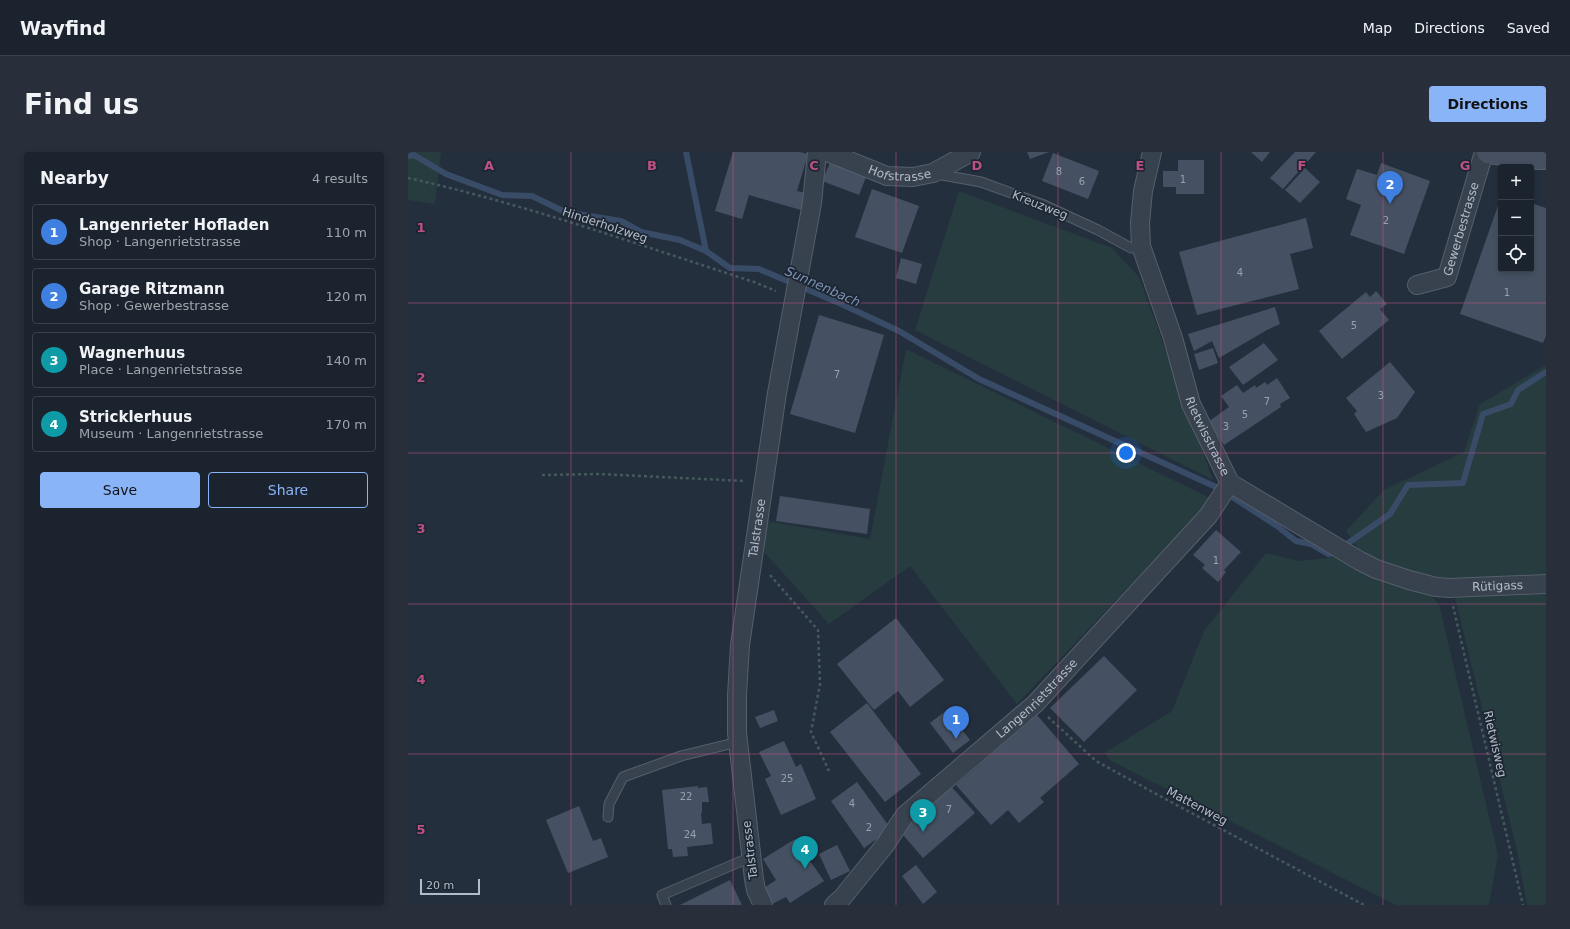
<!DOCTYPE html>
<meta charset="utf-8">
<style>
body{margin:0;font-family:"DejaVu Sans",sans-serif;background:#282f3a;color:#f1f3f6}
.controls{position:absolute;right:12px;top:12px;display:grid;overflow:hidden;border-radius:4px;box-shadow:0 2px 6px #0003}
.controls button{width:36px;height:36px;display:grid;place-items:center;padding:0;border:0;border-bottom:1px solid #39404a;background:#1b232e;color:#f1f3f6;font:20px sans-serif}
.scale{position:absolute;left:12px;bottom:10px;width:60px;box-sizing:border-box;padding-left:4px;border:2px solid #b4bcc9;border-top:0;font-size:11px;line-height:14px;white-space:nowrap;color:#b4bcc9;-webkit-text-stroke:3px #1d2633;paint-order:stroke}
.you{position:absolute;left:718px;top:301px;width:14px;height:14px;margin:-10px;border:3px solid #fff;border-radius:50%;background:#1a73e8;box-shadow:0 0 0 6px #1a73e833}
.badge{display:grid;place-items:center;width:26px;height:26px;border-radius:50%;background:#8ab4f8;color:#fff;font-size:13px;font-weight:700}
.pin{position:absolute;translate:-50% -33px;filter:drop-shadow(0 1px 2px #0008)}
.pin::after{content:'';position:absolute;top:21px;width:14px;height:12px;background:inherit;clip-path:polygon(0 0,100% 0,50% 100%)}
.list{margin:0;padding:0;list-style:none}
h2{display:flex;justify-content:space-between;align-items:center;height:52px;margin:0;padding:0 16px;font-size:17px}
h2 small{font-size:13px;font-weight:400;color:#a0a4aa}
.list li{display:grid;grid-template-columns:26px 1fr auto;gap:12px;align-items:center;box-sizing:border-box;height:56px;margin:0 8px 8px;padding:0 8px;border:1px solid #39404a;border-radius:4px}
.list b{display:block;font-size:15px;white-space:nowrap}
.list p{margin:0;font-size:13px;white-space:nowrap;color:#a0a4aa}
.list em{font-size:13px;font-style:normal;color:#a0a4aa}
.actions{display:flex;gap:8px;padding:12px 16px}
.actions a{flex:1;padding:9px 0;border:1px solid #8ab4f8;border-radius:4px;text-align:center;font-size:14px;color:#8ab4f8}
.actions .main{background:#8ab4f8;color:#111}
.icon{flex:none;width:22px;height:22px;fill:none;stroke:currentColor;stroke-width:2;stroke-linecap:round;stroke-linejoin:round}
.map{position:relative;flex:none;width:1138px;height:753px;overflow:hidden;border-radius:4px}
header{display:flex;align-items:center;gap:24px;box-sizing:border-box;height:56px;padding:0 20px;background:#1b232e;border-bottom:1px solid #39404a}
header strong{font-size:19px}
nav{display:flex;gap:22px;margin-inline-start:auto;font-size:14px}
.intro{display:flex;align-items:center;justify-content:space-between;box-sizing:border-box;height:96px;padding:0 24px}
h1{margin:0;font-size:28px}
.button{padding:10px 18px;border-radius:4px;background:#8ab4f8;color:#111;font-size:14px;font-weight:700}
main{display:flex;gap:24px;padding:0 24px}
aside{flex:1;background:#1b232e;border-radius:4px;box-shadow:0 2px 6px #0003}
.map>svg:first-child{display:block}
.green{fill:#263c3f}
.lines{fill:none;stroke-linecap:round;stroke-linejoin:round}
.stream{stroke:#394c67;stroke-width:6}
.building{fill:#455162}
.lane-casing{stroke:#565f6c;stroke-width:11}
.street-casing{stroke:#565f6c;stroke-width:20}
.secondary-casing{stroke:#565f6c;stroke-width:24}
.path{stroke:#44595c;stroke-width:2.5;stroke-dasharray:3 3;stroke-linecap:butt}
.lane{stroke:#38414e;stroke-width:9}
.street{stroke:#38414e;stroke-width:18}
.secondary{stroke:#465061;stroke-width:22}
.grid{fill:none;stroke:#bd5182;stroke-width:1;stroke-opacity:0.55}
.labels{text-anchor:middle;stroke-width:3.5;stroke-linejoin:round;paint-order:stroke}
.number-label{font-size:10px;fill:#98a1af}
.street-label{font-size:12px;fill:#b4bcc9;stroke:#1d2633}
.water-label{font-size:13px;font-style:italic;fill:#7c92b1;stroke:#1d2633}
.grid-label{font-size:13px;text-anchor:middle;font-weight:bold;fill:#bd5182;stroke:#1d2633;stroke-width:3.5;stroke-linejoin:round;paint-order:stroke}
</style>
<header>
<strong>Wayfind</strong>
<nav><a>Map</a><a>Directions</a><a>Saved</a></nav>
</header>
<div class="intro"><h1>Find us</h1><a class="button">Directions</a></div>
<main>
<aside>
<h2>Nearby<small>4 results</small></h2>
<ul class="list">
<li><span class="badge" style="background:#3f7fe0">1</span><div><b>Langenrieter Hofladen</b><p>Shop · Langenrietstrasse</p></div><em>110 m</em></li>
<li><span class="badge" style="background:#3f7fe0">2</span><div><b>Garage Ritzmann</b><p>Shop · Gewerbestrasse</p></div><em>120 m</em></li>
<li><span class="badge" style="background:#0f9aa8">3</span><div><b>Wagnerhuus</b><p>Place · Langenrietstrasse</p></div><em>140 m</em></li>
<li><span class="badge" style="background:#0f9aa8">4</span><div><b>Stricklerhuus</b><p>Museum · Langenrietstrasse</p></div><em>170 m</em></li>
</ul>
<div class="actions"><a class="main">Save</a><a>Share</a></div>
</aside>
<div class="map">
<svg width="1138" height="753" viewBox="0 0 1138 753">
<rect width="100%" height="100%" fill="#242f3e"/>
<!-- green -->
<path class="green" d="M0 0H33L27 52 0 48Z
M551 39 704 96 731 125 805 328 507 178Z
M498 197 800 345 796 356 609 552 502 414 421 472 356 400 358 369 462 387Z
M1138 213V426L1033 431 953 401 938 379 976 338 1056 300 1072 252Z
M858 401 891 409 929 405 978 431 1020 441 1031 452 1090 703 1081 753H988L703 609 696 601 764 559 796 479Z
M1138 439V753H1119L1108 694 1047 446 1056 441Z"/>
<g class="lines">
<!-- stream -->
<path class="stream" d="M278 0 298 99
M0 4 6 3 38 22 94 43 124 44 157 60 213 69 233 80 272 88 298 99 322 116 351 117 431 151 491 179 571 227 808 335
M826 346 869 374 888 389 903 392 920 402 927 401
M936 394 982 362 1000 333 1055 331 1075 262 1103 252 1110 238 1138 220"/>
</g>
<!-- building -->
<path class="building" d="M325 0H392L400 2 389 39 398 41 393 58 341 43 334 67 307 59Z
M619 0H641L622 7Z
M843 0H862L854 10Z
M887 0H908L875 37 862 26Z
M645 1 691 19 680 47 634 29Z
M770 8H796V42H768V35H755V19H770Z
M422 11 458 25 451 43 414 29Z
M973 11 1022 29 996 102 942 83 953 53 938 47 949 17 969 23Z
M897 16 912 30 892 51 877 38Z
M464 37 511 54 494 101 447 85Z
M1093 45V117H1123V51L1138 56V184L1135 191 1052 162Z
M898 66 905 96 882 102 891 137 789 163 771 100Z
M493 106 514 112 508 132 488 126Z
M968 139 979 152 972 157 981 168 934 207 911 179 958 140 962 145Z
M867 155 872 172 859 178 811 206 804 189 786 199 780 182Z
M411 163 476 183 447 281 382 262Z
M856 191 870 208 835 233 821 215Z
M805 196 810 211 791 218 786 202Z
M982 210 1007 240 989 266 958 280 946 262 949 259 938 246Z
M869 226 882 246 872 252 873 255 816 293 800 270 821 255 813 244 829 233 835 241 847 233 848 236 857 230 859 233Z
M372 344 462 357 459 382 368 369Z
M808 378 833 400 816 418 818 420 810 430 794 416 797 413 785 403Z
M488 466 536 528 502 555 490 539 466 558 429 512Z
M696 504 729 538 676 590 642 556Z
M459 551 513 622 477 650 422 580Z
M366 558 370 569 352 576 347 565Z
M539 558 562 588 545 601 522 571Z
M629 563 671 612 632 646 636 650 611 671 600 658 583 673 548 633Z
M376 589 388 615 393 612 408 647 373 663 357 627 363 624 351 600Z
M449 630 483 677 456 696 423 649Z
M541 632 567 661 515 706 490 677Z
M290 634V636L299 635 301 650H294V661H293L294 672 303 671 305 692 279 695 280 704 265 705 264 697H260L254 638Z
M171 654 185 689 193 686 200 705 160 721 138 668Z
M387 687 416 729 382 751 378 745 362 753 353 738 368 728 355 707Z
M429 693 442 719 423 728 411 702Z
M508 713 529 740 515 752 494 724Z
M322 728 334 753H272Z"/>
<g class="lines">
<defs>
<path id="lane" d="M529 22 573 30 636 53 690 78 723 96 733 94
M200 665 201 652 215 625 273 604 330 590
M258 753 254 743 343 705"/>
<g id="street">
<path id="s1" d="M419 0 479 24 505 25 525 21 563 0"/>
<path id="s2" d="M744 0 735 39 732 71 733 94 765 186 783 252 822 331 952 409 968 417 1001 428 1028 435 1041 436 1138 432"/>
<path id="s3" d="M1009 133 1039 125 1076 0"/>
<path id="s4" d="M355 753 348 738 346 727 329 581V543L332 493 369 241 404 51 409 0"/>
<path id="s5" d="M426 753 434 746 477 693 497 663 627 552 800 364 822 331"/>
</g>
<path id="secondary" d="M1080 0 1130 6H1138"/>
</defs>
<!-- lane casing -->
<use href="#lane" class="lane-casing"/>
<!-- street casing -->
<use href="#street" class="street-casing"/>
<!-- secondary casing -->
<use href="#secondary" class="secondary-casing"/>
<!-- path -->
<path class="path" d="M0 26C117 52 231 93 346 130L368 139
M134 323 190 322 337 329
M362 423 410 478 412 532 403 580 421 619
M1045 454 1115 753
M640 565 688 609 761 649 956 753"/>
<!-- lane -->
<use href="#lane" class="lane"/>
<!-- street -->
<use href="#street" class="street"/>
<!-- secondary -->
<use href="#secondary" class="secondary"/>
</g>
<!-- grid -->
<path class="grid" d="M163 0V753M325 0V753M488 0V753M650 0V753M813 0V753M975 0V753M0 151H1138M0 301H1138M0 452H1138M0 602H1138"/>
<g class="labels">
<!-- number labels -->
<g class="number-label">
<text x="651" y="23">8</text>
<text x="775" y="31">1</text>
<text x="674" y="33">6</text>
<text x="978" y="72">2</text>
<text x="832" y="124">4</text>
<text x="1099" y="144">1</text>
<text x="946" y="177">5</text>
<text x="429" y="226">7</text>
<text x="973" y="247">3</text>
<text x="859" y="253">7</text>
<text x="837" y="266">5</text>
<text x="818" y="278">3</text>
<text x="808" y="412">1</text>
<text x="379" y="630">25</text>
<text x="278" y="648">22</text>
<text x="444" y="655">4</text>
<text x="541" y="661">7</text>
<text x="461" y="679">2</text>
<text x="282" y="686">24</text>
</g>
<!-- street labels -->
<g class="street-label">
<text dy="4" stroke="none"><textPath href="#s1" startOffset="77">Hofstrasse</textPath></text>
<text transform="translate(632 53) rotate(22)" y="4">Kreuzweg</text>
<text transform="translate(197 73) rotate(18)" y="4">Hinderholzweg</text>
<text dy="4" stroke="none"><textPath href="#s3" startOffset="81">Gewerbestrasse</textPath></text>
<text dy="4" stroke="none"><textPath href="#s2" startOffset="297">Rietwisstrasse</textPath></text>
<text dy="4" stroke="none"><textPath href="#s4" startOffset="381">Talstrasse</textPath></text>
<text dy="4" stroke="none"><textPath href="#s2" startOffset="643">Rütigass</textPath></text>
<text dy="4" stroke="none"><textPath href="#s5" startOffset="291">Langenrietstrasse</textPath></text>
<text transform="translate(1087 592) rotate(77)" y="4">Rietwisweg</text>
<text transform="translate(789 654) rotate(28)" y="4">Mattenweg</text>
<text transform="translate(342 698) rotate(-97)" y="4">Talstrasse</text>
</g>
<!-- water labels -->
<g class="water-label">
<text transform="translate(415 134) rotate(24)" y="5">Sunnenbach</text>
</g>
</g>
<g class="grid-label">
<text x="81" y="18">A</text>
<text x="244" y="18">B</text>
<text x="406" y="18">C</text>
<text x="569" y="18">D</text>
<text x="732" y="18">E</text>
<text x="894" y="18">F</text>
<text x="1057" y="18">G</text>
<text x="13" y="80">1</text>
<text x="13" y="230">2</text>
<text x="13" y="381">3</text>
<text x="13" y="532">4</text>
<text x="13" y="682">5</text>
</g>
</svg>
<div class="controls">
<button>+</button>
<button>−</button>
<button><svg class="icon" aria-label="locate" viewBox="0 0 24 24"><circle cx="12" cy="12" r="6"/><path d="M12 2v4M12 18v4M2 12h4M18 12h4"/></svg></button>
</div>
<div class="scale">20 m</div>
<div class="you"></div>
<div class="pin badge" style="left:548px;top:587px;background:#3f7fe0">1</div>
<div class="pin badge" style="left:982px;top:52px;background:#3f7fe0">2</div>
<div class="pin badge" style="left:515px;top:680px;background:#0f9aa8">3</div>
<div class="pin badge" style="left:397px;top:717px;background:#0f9aa8">4</div>
</div>
</main>
